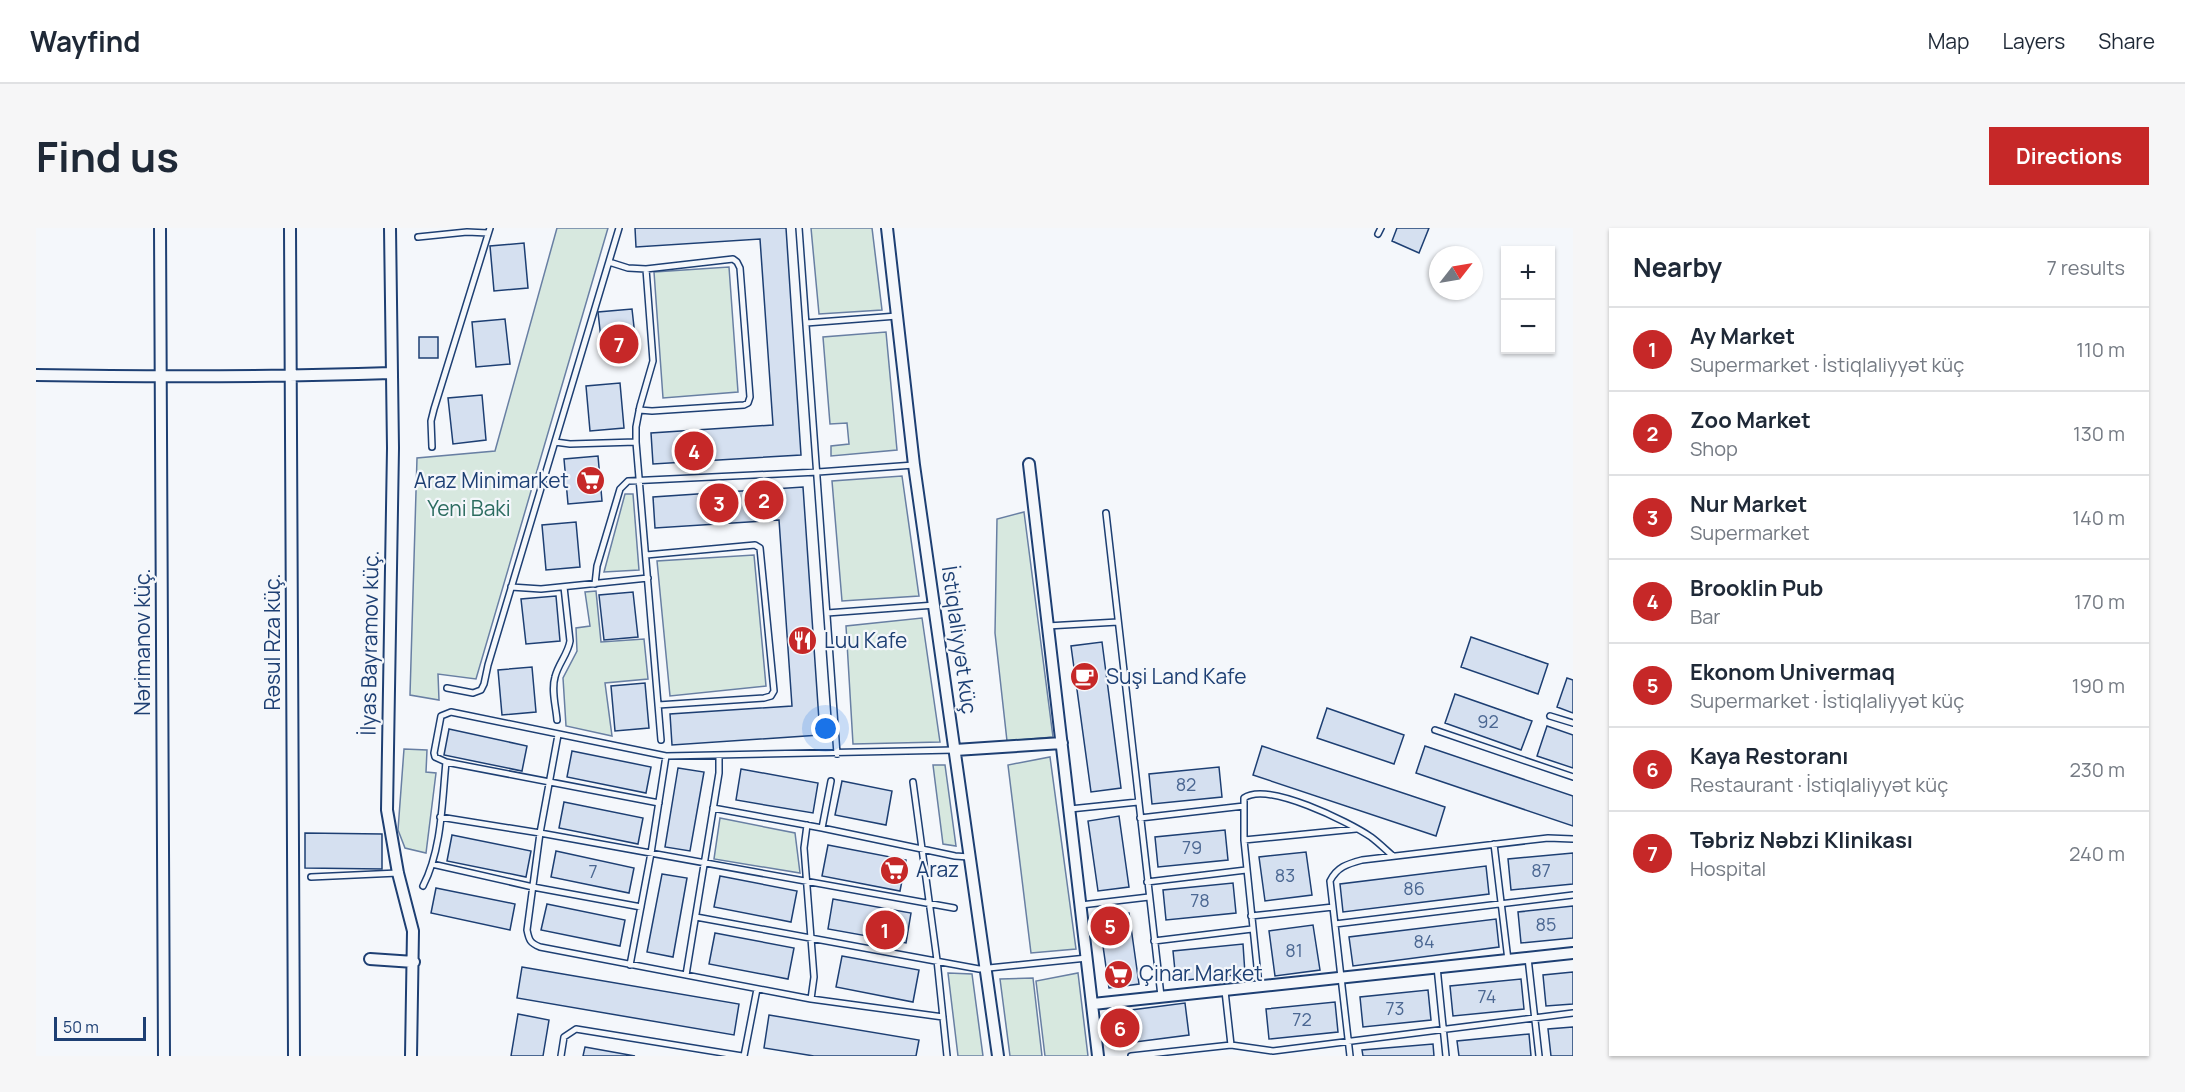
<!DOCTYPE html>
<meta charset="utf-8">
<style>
body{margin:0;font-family:Manrope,sans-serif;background:#f6f6f7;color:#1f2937}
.controls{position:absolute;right:18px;top:18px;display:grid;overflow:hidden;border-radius:0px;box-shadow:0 2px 4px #0004}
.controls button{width:54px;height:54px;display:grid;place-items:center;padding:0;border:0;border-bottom:2px solid #e0e1e3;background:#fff;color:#1f2937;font:30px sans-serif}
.compass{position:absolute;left:1393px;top:18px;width:54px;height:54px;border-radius:50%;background:#fff;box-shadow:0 2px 4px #0004;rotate:59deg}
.scale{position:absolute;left:18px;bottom:15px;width:92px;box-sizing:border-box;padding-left:6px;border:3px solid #1d3f73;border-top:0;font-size:16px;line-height:21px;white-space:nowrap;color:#1d3f73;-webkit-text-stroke:4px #f4f7fb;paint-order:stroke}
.you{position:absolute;left:790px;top:501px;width:21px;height:21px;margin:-15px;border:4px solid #fff;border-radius:50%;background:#1a73e8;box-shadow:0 0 0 9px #1a73e833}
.badge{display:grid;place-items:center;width:39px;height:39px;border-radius:50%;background:#c62828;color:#fff;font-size:20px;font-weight:700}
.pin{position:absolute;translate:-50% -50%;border:3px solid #fff;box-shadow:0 2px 6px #0006}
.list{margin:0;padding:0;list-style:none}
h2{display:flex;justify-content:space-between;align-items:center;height:78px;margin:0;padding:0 24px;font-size:26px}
h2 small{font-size:20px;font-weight:400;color:#747a83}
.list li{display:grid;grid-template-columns:39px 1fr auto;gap:18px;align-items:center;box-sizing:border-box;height:84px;padding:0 24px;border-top:2px solid #e0e1e3}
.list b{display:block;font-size:22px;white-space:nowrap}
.list p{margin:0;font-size:20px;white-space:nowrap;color:#747a83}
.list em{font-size:20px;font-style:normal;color:#747a83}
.map{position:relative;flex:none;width:1537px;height:828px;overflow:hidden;border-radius:0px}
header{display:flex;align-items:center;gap:36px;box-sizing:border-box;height:84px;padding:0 30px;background:#fff;border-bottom:2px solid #e0e1e3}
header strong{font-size:28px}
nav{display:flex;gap:33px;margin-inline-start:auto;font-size:21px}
.intro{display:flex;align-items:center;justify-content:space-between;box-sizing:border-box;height:144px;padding:0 36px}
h1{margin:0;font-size:42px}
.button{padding:15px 27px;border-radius:0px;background:#c62828;color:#fff;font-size:21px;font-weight:700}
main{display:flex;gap:36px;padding:0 36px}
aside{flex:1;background:#fff;border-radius:0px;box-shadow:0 2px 4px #0004}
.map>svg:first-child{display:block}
.green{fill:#d7e8df;stroke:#687fa3;stroke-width:1.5}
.building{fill:#d5e0f0;stroke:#1d3f73;stroke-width:1.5}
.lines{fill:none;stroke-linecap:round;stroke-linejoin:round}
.lane-casing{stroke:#1d3f73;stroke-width:8}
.street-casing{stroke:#1d3f73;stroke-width:14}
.lane{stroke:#f4f7fb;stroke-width:5}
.street{stroke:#f4f7fb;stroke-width:10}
.labels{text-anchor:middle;stroke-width:4.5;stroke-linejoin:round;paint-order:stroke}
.number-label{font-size:18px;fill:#4b6792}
.poi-label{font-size:21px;fill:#1d3f73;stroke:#f4f7fb;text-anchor:start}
.park-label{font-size:21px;fill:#2c6c60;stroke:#f4f7fb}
.street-label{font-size:21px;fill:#1d3f73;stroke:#f4f7fb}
</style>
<header>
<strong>Wayfind</strong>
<nav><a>Map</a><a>Layers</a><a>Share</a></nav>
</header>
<div class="intro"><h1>Find us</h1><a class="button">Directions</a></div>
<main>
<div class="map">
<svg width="1537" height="828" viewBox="0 0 1537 828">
<rect width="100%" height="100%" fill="#f4f7fb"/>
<!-- green -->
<path class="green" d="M521 0H572L440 451 402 446 403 472 374 467 381 230 459 223Z
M775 0H836L846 82 783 86Z
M693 39 702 164 627 170 618 44Z
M850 104 861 222 795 228V218L813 216 811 195 794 196 787 109Z
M866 248 883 368 806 373 796 253Z
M589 266H597L603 342 568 344Z
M988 284 1017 509 971 513 959 405 961 291Z
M718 327 730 458 634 468 621 333Z
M560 363 565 414 608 411 612 451 569 455 576 508 530 498 527 450 541 423 540 400 554 398 549 364Z
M886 390 904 514 817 516 810 398Z
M368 521 391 522 390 544 400 545 390 625 369 620 362 602Z
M1014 529 1040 721 995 725 972 537Z
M897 537H909L920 618 907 616Z
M684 590 759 605 764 645 678 631Z
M912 745 936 746 947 828H922Z
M1042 745 1052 828H1009L1000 753Z
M997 750 1006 828H974L964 751Z"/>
<!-- building -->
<path class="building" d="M599 0H750L765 227 617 236 615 205 737 197 724 11 600 19Z
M1361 0H1393L1383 25 1356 13Z
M488 15 492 60 458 63 454 18Z
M596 81 601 126 567 129 562 84Z
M469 91 474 136 440 139 436 94Z
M383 109H402V130H383Z
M584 155 588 200 554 203 550 158Z
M446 167 450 212 417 216 412 170Z
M562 228 566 273 532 276 528 231Z
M767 259 784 507 636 517 634 486 756 478 743 292 619 300 617 269Z
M540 294 544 339 510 342 506 297Z
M597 364 602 409 568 412 563 367Z
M520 368 524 413 490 416 485 371Z
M1435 409 1512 436 1502 466 1425 439Z
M1066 414 1085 560 1055 564 1035 418Z
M496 439 500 484 466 487 462 442Z
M1531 450 1537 452V485L1521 479Z
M609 455 613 500 579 503 575 458Z
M1419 466 1496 493 1485 522 1409 495Z
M1291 480 1368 507 1358 536 1281 510Z
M1511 498 1537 507V540L1501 528Z
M413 501 491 518 486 543 408 527Z
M1226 518 1409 579 1400 608 1217 547Z
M1389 518 1537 568V598L1380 545Z
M536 523 615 539 610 565 531 549Z
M1183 539 1186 569 1116 576 1113 546Z
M642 540 668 544 654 623 629 619Z
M705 541 782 555 777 585 700 572Z
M806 553 856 563 850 597 799 587Z
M528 574 607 590 602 616 523 600Z
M1083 588 1093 659 1062 663 1052 593Z
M1189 602 1192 632 1122 639 1119 609Z
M269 605 346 606V641L269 640Z
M416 607 495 623 490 649 411 633Z
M792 617 870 632 864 663 786 648Z
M520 623 598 640 593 665 515 649Z
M1270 624 1276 667 1229 673 1223 629Z
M1537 625V656L1475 662 1472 631Z
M1450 638 1453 666 1307 684 1304 656Z
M626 646 651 650 637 729 611 724Z
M684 648 761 663 755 694 678 679Z
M1197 655 1200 685 1130 692 1127 662Z
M400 660 479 676 474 702 395 685Z
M797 671 875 685 870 715 792 701Z
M511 676 589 692 584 718 505 702Z
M1537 678V710L1485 715 1482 684Z
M1093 685 1103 756 1073 760 1063 690Z
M1460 691 1463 719 1317 738 1313 709Z
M1277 697 1284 742 1239 748 1233 703Z
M679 705 758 720 752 751 673 736Z
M1207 716 1209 746 1140 753 1137 723Z
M806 728 883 742 877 774 800 759Z
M486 739 703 776 698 807 481 770Z
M1537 744V776L1510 778 1507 747Z
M1485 751 1488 781 1417 788 1414 758Z
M1392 762 1395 792 1327 799 1324 769Z
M1299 774 1302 804 1233 811 1230 781Z
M1149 775 1153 807 1076 817 1072 785Z
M482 786 513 792 507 828H475Z
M733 787 883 812 880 828H778L728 820Z
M1537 799V828H1515L1512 801Z
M1493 806 1495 828H1423L1421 813Z
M1397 816 1398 828H1327L1326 822Z
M549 819 599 828H547Z"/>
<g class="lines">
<defs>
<path id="lane" d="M763 0 801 526
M1342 6 1345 0
M382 9 431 4 452 5
M573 34 592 40 610 41 697 31 701 34 704 40 714 169 712 175 708 177 616 183 603 182
M610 41 617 133 604 178 600 199V214L625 512
M770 95 861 88
M519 214 534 216 600 214
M396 219 395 193 398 181 454 0
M1070 285 1125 768
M610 327 719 317 724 320 738 463 735 468 728 470 622 477
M559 356 561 338 584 261 592 253 782 244 878 237
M475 359 505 361 612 350
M791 385 899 377
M1011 398 1082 394
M411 460 437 465 445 462 448 456 452 437 583 0
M1514 488 1537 495
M521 492C520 479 515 462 519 449 522 436 532 426 534 413L528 359
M1399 502 1537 549
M522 507 504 605 491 702C493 712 494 715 504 719L775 771 907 789
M410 534 623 575
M877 554 901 732 911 828
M677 580 786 600 919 628 933 629
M1034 581 1102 574
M404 589 504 605 918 680
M1104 590 1208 578
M771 597 768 620 778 749 775 771
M786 600 795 553
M1320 601 1208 612V570C1231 553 1313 594 1335 609 1343 615 1350 622 1357 628
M1208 612 1223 758
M1458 616 1472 732
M396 636 497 659 605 679
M275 649 362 645
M1111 654 1210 642
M387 658C406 621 406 574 410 534L399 529 398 525 405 488 415 484 630 528 919 522
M1045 677 1113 669
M1215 688 1297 679
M660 689 943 741 1051 730
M1299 696 1537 667
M1118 713 1216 701
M1492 730 1503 828
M594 737 615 625 630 528
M1401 739 1410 828
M650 747 683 545V527
M1189 763 1195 817
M525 828 528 809 540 801 706 828
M708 828 721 761
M1095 828 1195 817 1237 823 1537 785
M1314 828 1294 653C1301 639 1311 636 1326 632L1512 610 1537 611"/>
<path id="street" d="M124 0 128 828
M254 0 258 828
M354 0 357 220 351 582 362 645 377 703 375 828
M851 0 878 237 962 828
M0 147C118 149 236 149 355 145
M993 236 1062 828
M919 522 1026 515
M334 731 378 734
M1057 776 1537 725"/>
</defs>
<!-- lane casing -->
<use href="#lane" class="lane-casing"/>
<!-- street casing -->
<use href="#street" class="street-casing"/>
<!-- lane -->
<use href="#lane" class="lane"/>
<!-- street -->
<use href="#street" class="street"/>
</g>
<!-- icons -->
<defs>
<symbol id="supermarket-disc" viewBox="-11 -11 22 22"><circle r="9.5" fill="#c62828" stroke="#f4f7fb"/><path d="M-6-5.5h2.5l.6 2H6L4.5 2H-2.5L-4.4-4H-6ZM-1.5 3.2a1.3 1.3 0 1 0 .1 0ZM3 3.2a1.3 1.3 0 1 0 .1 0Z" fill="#fff"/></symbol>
<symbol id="restaurant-disc" viewBox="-11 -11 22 22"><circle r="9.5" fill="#c62828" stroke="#f4f7fb"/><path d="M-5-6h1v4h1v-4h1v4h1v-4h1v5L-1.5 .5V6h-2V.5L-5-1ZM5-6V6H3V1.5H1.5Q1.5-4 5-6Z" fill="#fff"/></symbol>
<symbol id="cafe-disc" viewBox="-11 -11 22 22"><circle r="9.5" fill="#c62828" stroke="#f4f7fb"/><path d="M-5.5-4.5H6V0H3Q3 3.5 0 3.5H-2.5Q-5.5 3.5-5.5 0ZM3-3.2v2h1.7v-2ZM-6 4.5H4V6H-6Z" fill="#fff"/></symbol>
</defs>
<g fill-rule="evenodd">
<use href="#supermarket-disc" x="538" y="236" width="33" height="33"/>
<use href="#restaurant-disc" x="750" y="396" width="33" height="33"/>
<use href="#cafe-disc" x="1032" y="432" width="33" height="33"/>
<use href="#supermarket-disc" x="842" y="626" width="33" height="33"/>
<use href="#supermarket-disc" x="1066" y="730" width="33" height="33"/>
</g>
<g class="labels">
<!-- number labels -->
<g class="number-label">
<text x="1452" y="500">92</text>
<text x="1150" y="563">82</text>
<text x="1156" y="626">79</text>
<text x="1505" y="649">87</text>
<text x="557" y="650">7</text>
<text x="1249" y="654">83</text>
<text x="1378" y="667">86</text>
<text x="1164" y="679">78</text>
<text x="1510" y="703">85</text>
<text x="1388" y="720">84</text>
<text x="1258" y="729">81</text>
<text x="1451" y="775">74</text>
<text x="1359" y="787">73</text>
<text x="1266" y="798">72</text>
</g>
<!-- poi labels -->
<g class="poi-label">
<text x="533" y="260" text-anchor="end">Araz Minimarket</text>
<text x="788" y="420">Luu Kafe</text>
<text x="1070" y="456">Suşi Land Kafe</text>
<text x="880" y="649">Araz</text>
<text x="1103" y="753">Çinar Market</text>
</g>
<!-- park labels -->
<g class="park-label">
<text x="433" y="288">Yeni Baki</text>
</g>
<!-- street labels -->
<g class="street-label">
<text transform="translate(923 412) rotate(82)" y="7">İstiqlaliyyət küç</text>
<text transform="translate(107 414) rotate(-90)" y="7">Nərimanov küç.</text>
<text transform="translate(237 414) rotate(-90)" y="7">Rəsul Rza küç.</text>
<text transform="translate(334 415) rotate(-89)" y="7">İlyas Bayramov küç.</text>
</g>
</g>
</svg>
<div class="controls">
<button>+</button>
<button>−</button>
</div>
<svg class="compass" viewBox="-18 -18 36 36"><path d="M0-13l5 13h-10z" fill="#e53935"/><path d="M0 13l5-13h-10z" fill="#747a83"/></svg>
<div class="scale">50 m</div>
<div class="you"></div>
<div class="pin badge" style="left:849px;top:702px">1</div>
<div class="pin badge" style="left:728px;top:272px">2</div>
<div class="pin badge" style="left:683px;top:275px">3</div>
<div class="pin badge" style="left:658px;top:223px">4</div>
<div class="pin badge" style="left:1074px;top:698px">5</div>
<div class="pin badge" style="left:1084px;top:800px">6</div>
<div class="pin badge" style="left:583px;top:116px">7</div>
</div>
<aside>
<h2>Nearby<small>7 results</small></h2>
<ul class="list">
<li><span class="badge">1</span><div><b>Ay Market</b><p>Supermarket · İstiqlaliyyət küç</p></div><em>110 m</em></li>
<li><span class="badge">2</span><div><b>Zoo Market</b><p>Shop</p></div><em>130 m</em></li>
<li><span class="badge">3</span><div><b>Nur Market</b><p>Supermarket</p></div><em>140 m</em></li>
<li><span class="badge">4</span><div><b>Brooklin Pub</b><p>Bar</p></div><em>170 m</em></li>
<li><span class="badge">5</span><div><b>Ekonom Univermaq</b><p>Supermarket · İstiqlaliyyət küç</p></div><em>190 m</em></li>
<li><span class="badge">6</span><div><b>Kaya Restoranı</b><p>Restaurant · İstiqlaliyyət küç</p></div><em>230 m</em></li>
<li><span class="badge">7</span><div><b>Təbriz Nəbzi Klinikası</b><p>Hospital</p></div><em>240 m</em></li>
</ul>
</aside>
</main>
